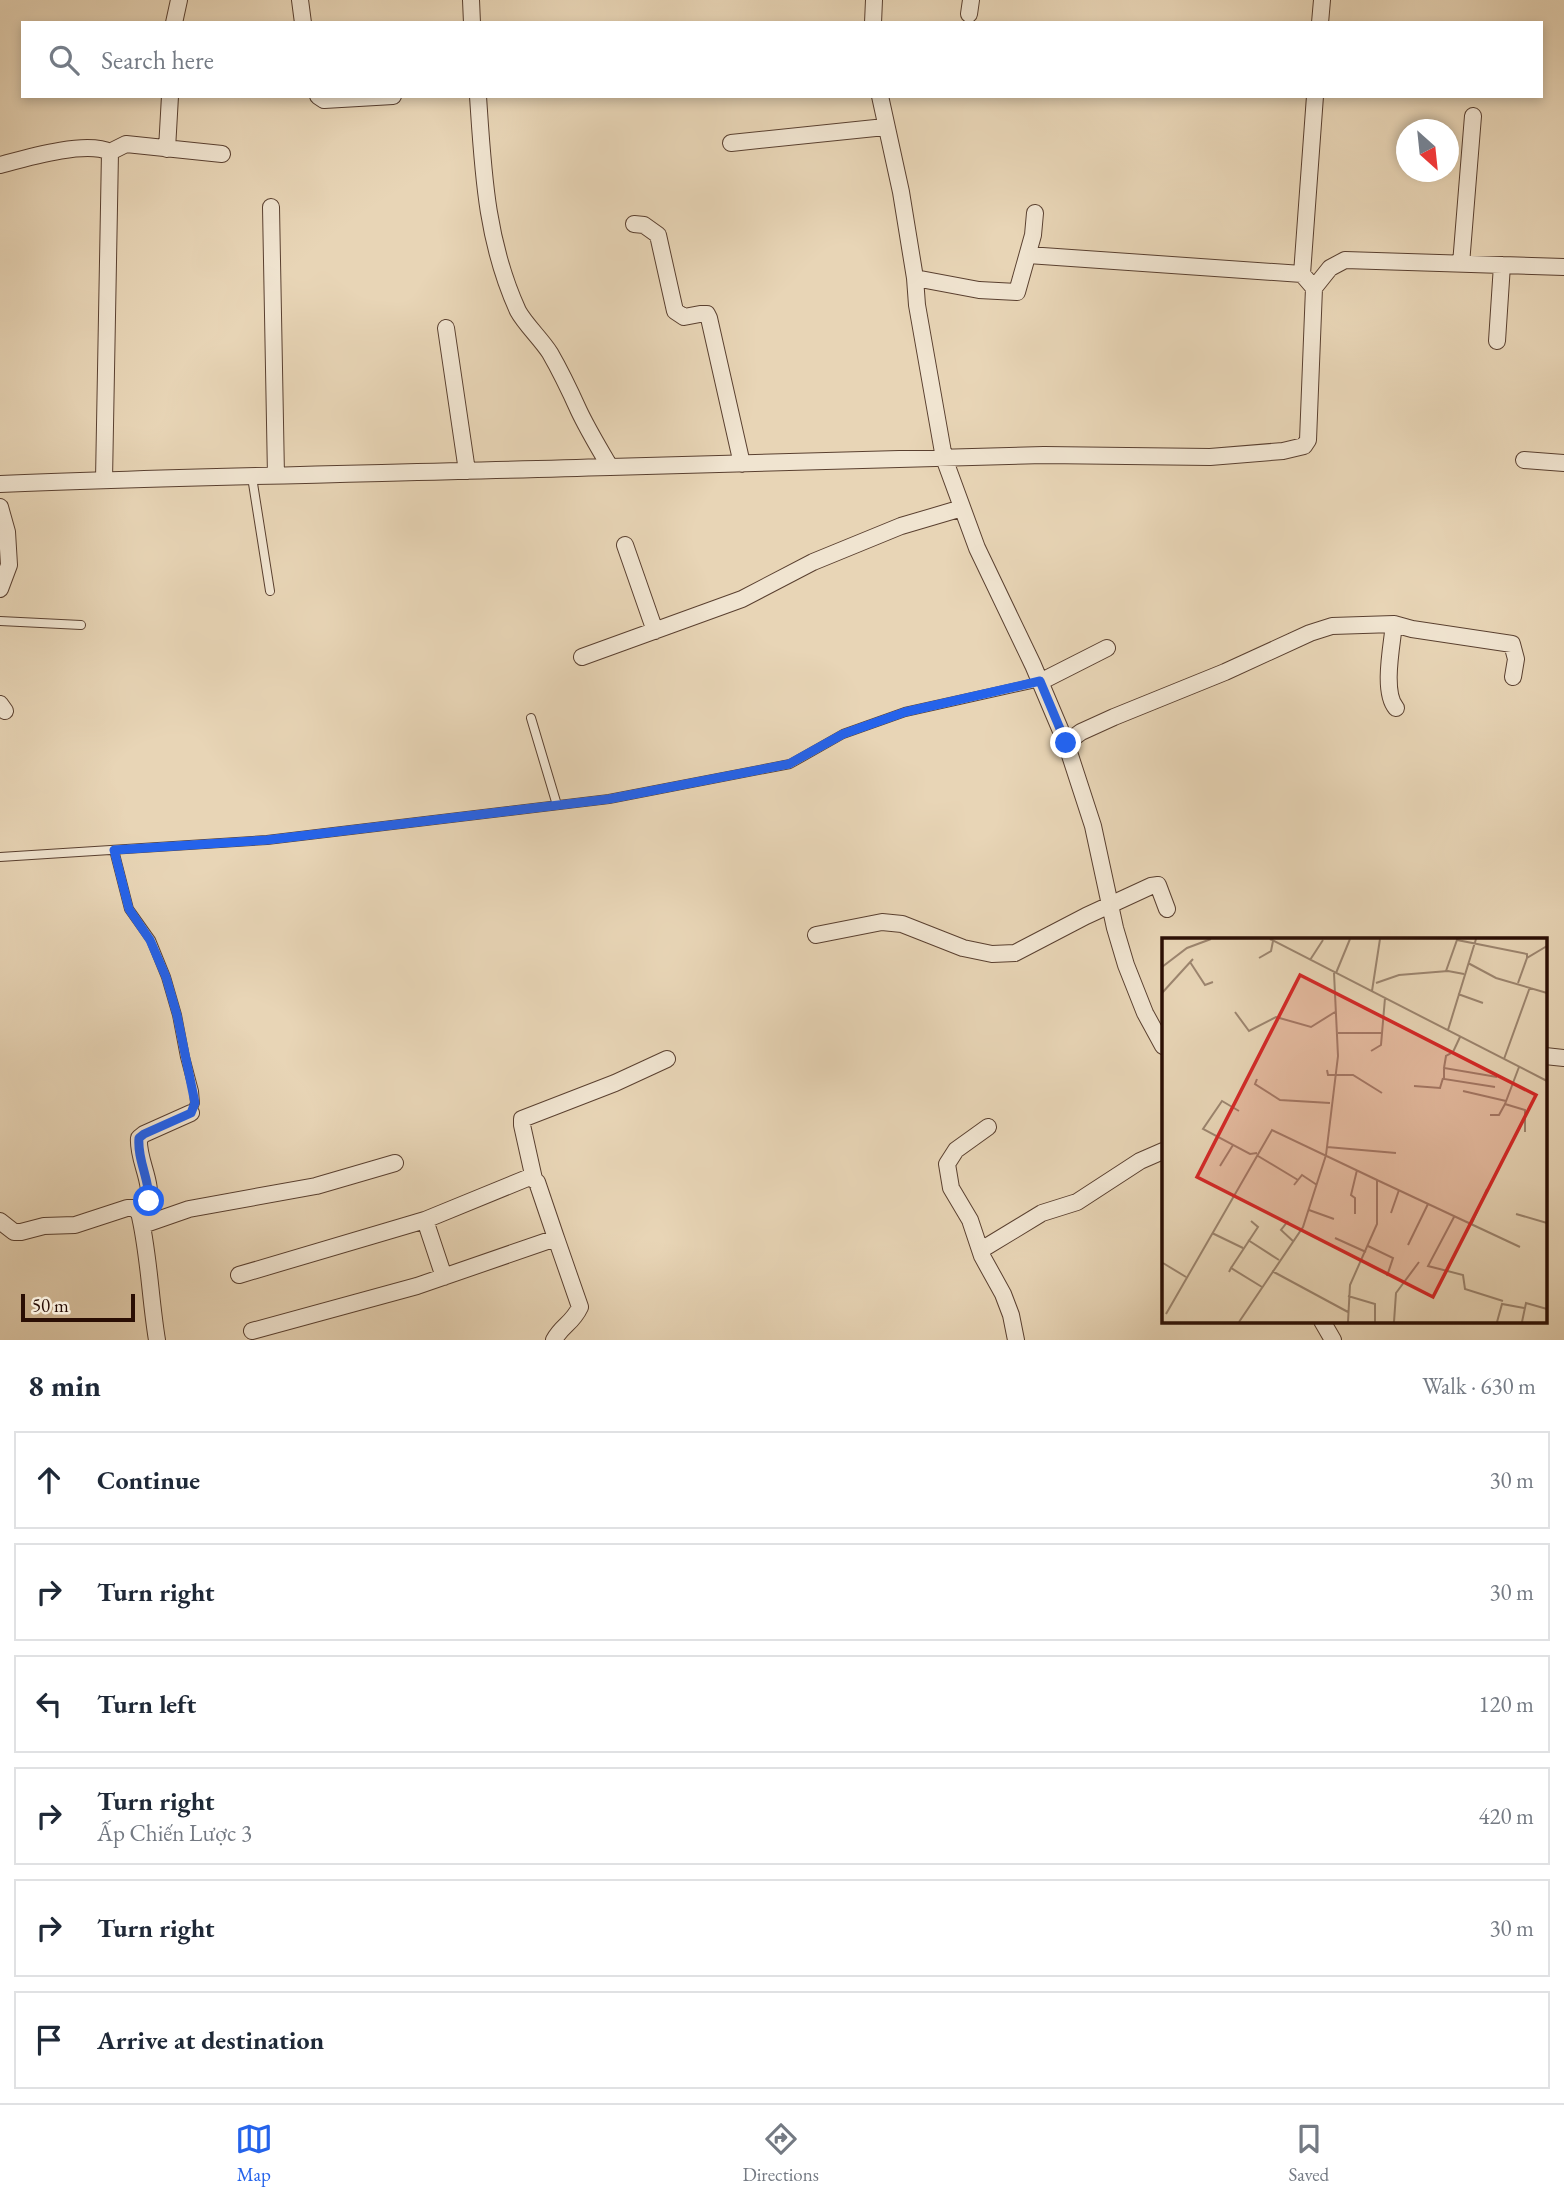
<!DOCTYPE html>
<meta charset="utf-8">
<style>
body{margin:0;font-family:"EB Garamond",serif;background:#f6f6f7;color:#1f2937}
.compass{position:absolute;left:1396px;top:119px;width:63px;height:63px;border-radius:50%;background:#fff;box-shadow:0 4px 10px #0003;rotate:153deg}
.scale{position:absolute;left:21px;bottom:18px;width:114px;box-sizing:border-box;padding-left:7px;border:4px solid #2a0e04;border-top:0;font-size:19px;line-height:24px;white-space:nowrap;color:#2a0e04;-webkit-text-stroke:5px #f0e4d0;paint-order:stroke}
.stop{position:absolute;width:21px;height:21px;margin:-16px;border:5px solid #2563eb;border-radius:50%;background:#fff}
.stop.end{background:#2563eb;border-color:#fff;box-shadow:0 2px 7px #0008}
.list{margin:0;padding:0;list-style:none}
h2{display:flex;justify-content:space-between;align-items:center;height:91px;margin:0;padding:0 28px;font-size:30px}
h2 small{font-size:23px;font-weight:400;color:#747a83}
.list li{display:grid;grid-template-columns:46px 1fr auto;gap:21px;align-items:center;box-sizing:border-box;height:98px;margin:0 14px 14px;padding:0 14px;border:2px solid #e0e1e3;border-radius:0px}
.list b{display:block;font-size:26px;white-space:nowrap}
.list p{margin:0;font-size:23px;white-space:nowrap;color:#747a83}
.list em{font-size:23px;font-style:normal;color:#747a83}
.icon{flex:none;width:38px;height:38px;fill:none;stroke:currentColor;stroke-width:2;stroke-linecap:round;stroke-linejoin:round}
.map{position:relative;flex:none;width:1564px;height:1340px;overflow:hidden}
.search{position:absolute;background:#fff;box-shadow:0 4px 10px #0003;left:21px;right:21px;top:21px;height:77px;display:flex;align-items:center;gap:18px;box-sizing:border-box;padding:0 24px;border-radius:0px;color:#747a83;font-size:26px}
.sheet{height:763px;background:#fff}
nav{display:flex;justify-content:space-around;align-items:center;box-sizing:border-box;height:98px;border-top:2px solid #e0e1e3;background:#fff;font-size:19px;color:#747a83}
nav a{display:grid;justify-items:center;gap:4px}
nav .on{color:#2563eb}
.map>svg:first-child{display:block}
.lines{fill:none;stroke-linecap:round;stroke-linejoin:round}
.lane-casing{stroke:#5a4030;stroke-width:10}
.street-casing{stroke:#5a4030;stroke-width:18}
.lane{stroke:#f0e4d0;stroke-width:8}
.street{stroke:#f0e4d0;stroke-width:16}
.route{stroke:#2563eb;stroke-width:9}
.inset-road{fill:none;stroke:#9c856f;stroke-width:2}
.view{fill:#d62828;fill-opacity:0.15;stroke:#d62828;stroke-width:3.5}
.inset-edge{fill:none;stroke:#2a0e04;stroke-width:3.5}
</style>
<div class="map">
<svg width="1564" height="1340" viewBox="0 0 1564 1340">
<rect width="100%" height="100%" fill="#e8d5b6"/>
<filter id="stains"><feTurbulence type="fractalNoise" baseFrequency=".00286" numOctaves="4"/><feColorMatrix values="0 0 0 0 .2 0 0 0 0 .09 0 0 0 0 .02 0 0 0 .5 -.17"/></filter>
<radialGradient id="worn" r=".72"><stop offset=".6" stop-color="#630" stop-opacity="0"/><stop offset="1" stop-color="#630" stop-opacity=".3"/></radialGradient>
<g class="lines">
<defs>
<path id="lane" d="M252 477 270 591
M0 621 81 625
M531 718 557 805
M114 850 129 909 151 940 166 977 177 1015 185 1057 194 1091 195 1103 191 1113
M0 857 267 840 609 799 790 764 843 734 905 712 1040 682"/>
<path id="street" d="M300 0 303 23
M471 0 472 23
M969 14 971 0
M174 23 179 0
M873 23 874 0
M1320 23 1322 0
M318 96 324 100 393 96
M478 96C483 171 486 241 518 311 525 324 541 339 550 353 561 372 570 391 579 411 588 430 599 448 610 467L1044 455 1210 457 1283 451 1304 446 1308 440 1314 288 1302 274 1315 96
M880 96 901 192 915 278 917 305 944 458 977 548 1033 665 1066 743 1093 826 1115 928 1126 965 1145 1013 1163 1046
M731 143 885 127
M167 149 170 96
M110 152 126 144 222 154
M0 165C26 158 86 140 110 152L104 480
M271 207 276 476
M634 224 644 225 658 235 675 311 684 317 700 314H707L709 318 742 464
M1028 255 1302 274
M1461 264 1473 116
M915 278 979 290 1017 292 1033 235 1035 213
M1314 288 1330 268 1345 260 1564 267
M446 328 467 471
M1497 341 1502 265
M1524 460 1564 463
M0 484C203 476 406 473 610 467
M0 507 7 532 9 565 0 589
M625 545 655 631
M1394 624C1392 645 1382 692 1396 708
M582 657 742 599 813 562 901 526 962 508
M1040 682 1107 648
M0 704 5 711
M1066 743 1081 732 1114 717 1225 672 1310 633 1332 626 1394 624 1412 629 1512 644 1516 659 1513 677
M816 935 882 922 902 924 963 948 992 954 1015 953 1086 916 1151 886 1158 885 1167 909
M1545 1056 1564 1058
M988 1127 956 1150 947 1164 951 1188 970 1220 982 1256 1003 1294 1011 1315 1016 1340
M534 1179 522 1125V1119L615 1083 667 1059
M139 1212 147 1206C155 1184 137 1160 139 1138L144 1134 191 1113
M425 1220 444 1277
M0 1221 14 1232H21L44 1226 75 1225 127 1208H133L139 1212C149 1253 150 1298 157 1340
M143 1225 189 1209 316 1186 395 1163
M981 1250 1042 1213 1077 1202 1140 1161 1163 1151
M239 1275 425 1220 530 1177 537 1182 556 1238
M1322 1321 1333 1340
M252 1331 417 1286 556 1238 580 1307C572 1324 562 1325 554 1340"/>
</defs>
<!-- lane casing -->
<use href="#lane" class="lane-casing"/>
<!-- street casing -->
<use href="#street" class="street-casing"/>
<!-- lane -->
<use href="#lane" class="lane"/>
<!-- street -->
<use href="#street" class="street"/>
</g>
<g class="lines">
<!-- route -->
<path class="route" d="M149 1201C150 1180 137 1160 139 1138L144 1134 191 1113 195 1103 177 1015 166 977 150 940 129 909 114 850 267 840 609 799 789 764 843 734 905 712 1040 681 1066 743"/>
</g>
<!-- overview -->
<g transform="translate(1162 938)">
<rect width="385" height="385" fill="#e8d5b6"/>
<path class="inset-road" d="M108 1 385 143M97 20 109 13 111 3M148 22 161 2M28 24 43 47 51 44M306 25 334 40 385 55M0 29 25 10 49 1M284 33 295 2 365 16V20M174 35 188 1M214 45 237 37 286 33 302 36M356 45 365 20 385 8M210 53 218 1M0 55 31 21M296 56 321 65M73 74 87 93 114 79 149 89 173 74M286 92 314 1M176 95H219M298 99 291 114 284 118 282 130 335 139M209 113 219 107 223 60M342 121 368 49M357 129 343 166 363 172V194M282 130V141L333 149M165 132 166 137H191L220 155M95 141 93 146 118 162 168 165M252 148 278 150 281 140M301 153 344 163M77 173 60 163 41 191 88 216 95 215M328 177H337L343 166M165 209 234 215M96 218 136 242M58 228 71 207M215 242 358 309M132 247 140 237 155 247M147 272 172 281M229 275 237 252M193 276V260L189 257 195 232M354 276 385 285M292 279 266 328 301 337 303 351 341 363M126 283 119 292 132 304M309 287 325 251M50 295 81 310M173 300 204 314M86 302 117 322M246 307 266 266M206 308 231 320 225 338M1 325 24 339M69 330 96 289 89 283M110 333 186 374M67 334 69 330 100 349M186 358 213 366V384M4 376 110 192 215 242V286L188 347 186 384M77 384 141 289 164 217 176 118 172 35M232 384 234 355 257 324M335 384 340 366 362 370M360 384 364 365 385 371"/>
<path class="view" d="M138 37 374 157 271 359 35 239Z"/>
<rect width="385" height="385" class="inset-edge"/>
</g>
<rect width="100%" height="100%" filter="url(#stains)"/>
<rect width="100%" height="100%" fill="url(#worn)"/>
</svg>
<svg class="compass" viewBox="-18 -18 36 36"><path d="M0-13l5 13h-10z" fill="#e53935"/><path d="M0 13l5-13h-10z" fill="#747a83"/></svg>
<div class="scale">50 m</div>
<div class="stop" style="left:149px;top:1201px"></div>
<div class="stop end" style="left:1066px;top:743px"></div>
<div class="search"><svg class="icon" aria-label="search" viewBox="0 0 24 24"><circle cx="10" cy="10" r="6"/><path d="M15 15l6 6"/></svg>Search here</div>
</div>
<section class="sheet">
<h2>8 min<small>Walk · 630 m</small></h2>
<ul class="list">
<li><svg class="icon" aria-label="ahead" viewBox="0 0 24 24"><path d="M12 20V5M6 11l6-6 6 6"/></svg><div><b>Continue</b></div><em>30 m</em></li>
<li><svg class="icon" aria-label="right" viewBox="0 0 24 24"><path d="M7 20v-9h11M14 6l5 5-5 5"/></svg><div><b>Turn right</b></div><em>30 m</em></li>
<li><svg class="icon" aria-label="left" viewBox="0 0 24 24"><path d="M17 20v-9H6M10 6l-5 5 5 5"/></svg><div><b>Turn left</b></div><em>120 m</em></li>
<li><svg class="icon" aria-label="right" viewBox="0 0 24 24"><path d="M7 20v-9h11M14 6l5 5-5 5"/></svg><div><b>Turn right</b><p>Ấp Chiến Lược 3</p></div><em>420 m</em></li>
<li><svg class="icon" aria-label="right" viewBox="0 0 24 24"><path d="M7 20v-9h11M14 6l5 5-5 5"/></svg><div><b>Turn right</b></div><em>30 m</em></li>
<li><svg class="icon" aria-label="arrive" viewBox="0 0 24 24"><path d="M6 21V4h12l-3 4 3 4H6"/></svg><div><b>Arrive at destination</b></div></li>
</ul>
</section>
<nav>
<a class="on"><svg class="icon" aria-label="map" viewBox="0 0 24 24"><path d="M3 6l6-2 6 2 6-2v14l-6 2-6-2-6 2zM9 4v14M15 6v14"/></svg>Map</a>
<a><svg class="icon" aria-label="directions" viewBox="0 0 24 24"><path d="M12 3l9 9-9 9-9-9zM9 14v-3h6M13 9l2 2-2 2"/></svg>Directions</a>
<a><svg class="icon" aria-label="saved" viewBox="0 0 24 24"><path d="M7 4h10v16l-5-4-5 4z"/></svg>Saved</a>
</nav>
